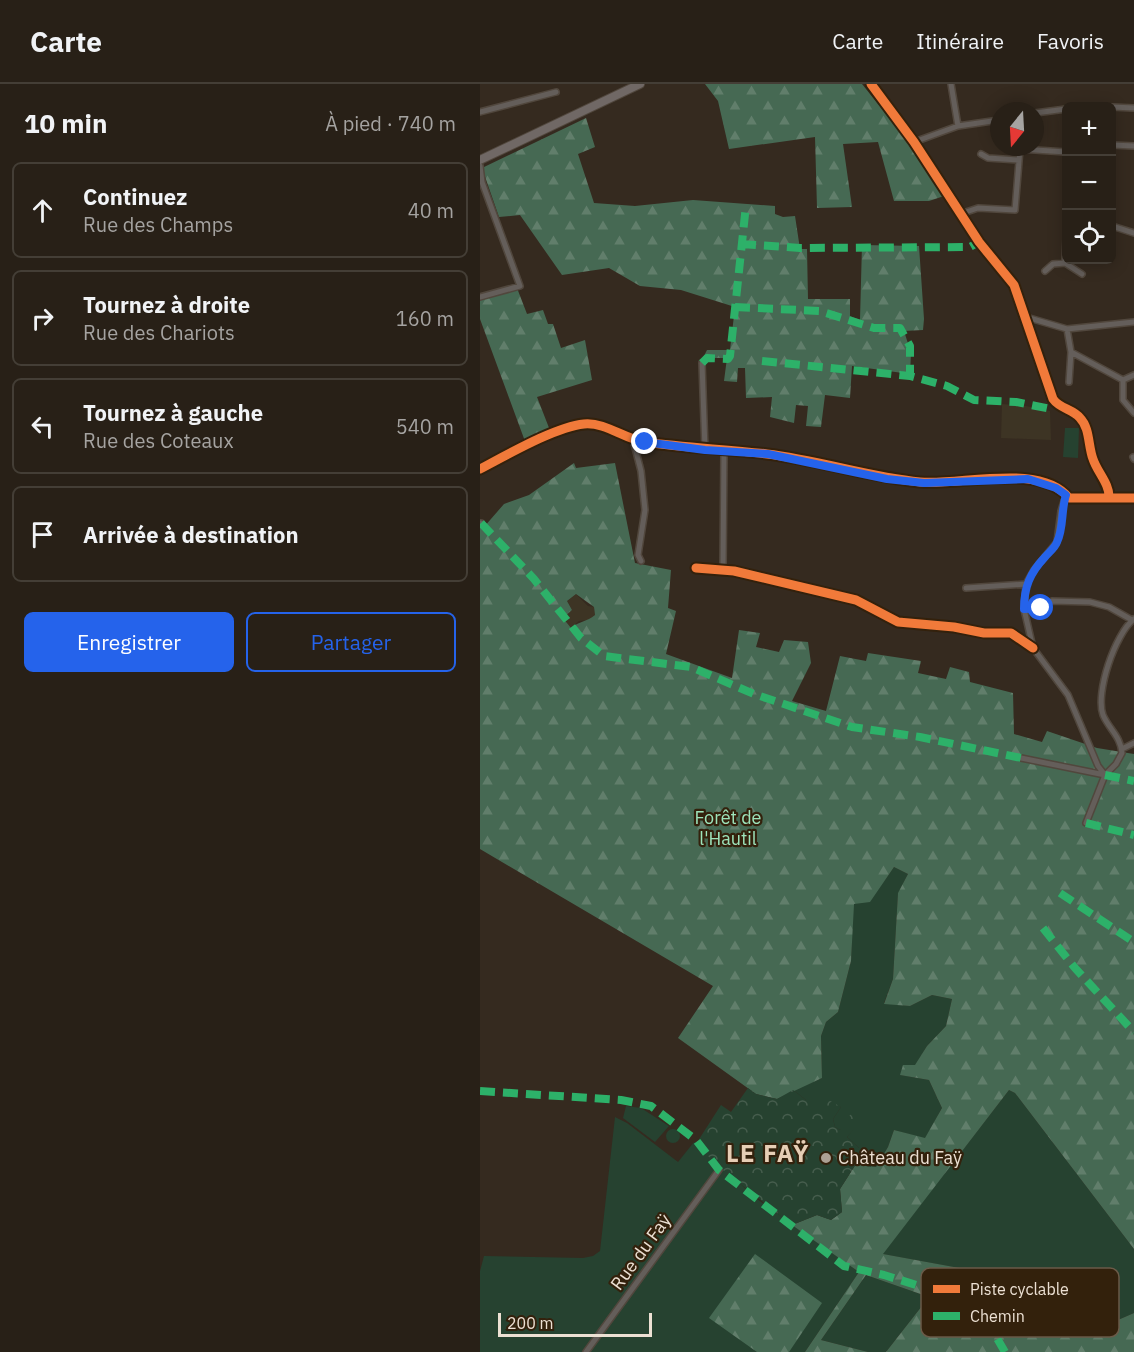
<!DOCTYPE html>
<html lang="fr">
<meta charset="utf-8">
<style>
body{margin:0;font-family:"IBM Plex Sans",sans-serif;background:#342d24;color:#f1f3f6}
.controls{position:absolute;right:18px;top:18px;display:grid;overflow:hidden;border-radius:9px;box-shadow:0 3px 15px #0003}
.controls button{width:54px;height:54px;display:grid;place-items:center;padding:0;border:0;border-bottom:2px solid #443e36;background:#282017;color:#f1f3f6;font:30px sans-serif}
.compass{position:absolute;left:510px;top:18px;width:54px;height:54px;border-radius:50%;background:#282017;box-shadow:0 3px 15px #0003;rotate:198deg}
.scale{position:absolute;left:18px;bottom:15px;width:154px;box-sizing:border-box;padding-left:6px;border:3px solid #ece0d3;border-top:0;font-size:16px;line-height:21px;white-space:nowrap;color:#ece0d3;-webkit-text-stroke:4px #33210c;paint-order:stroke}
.stop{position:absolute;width:18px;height:18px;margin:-14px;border:4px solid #2563eb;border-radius:50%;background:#fff}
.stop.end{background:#2563eb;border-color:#fff;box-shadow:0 2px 6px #0008}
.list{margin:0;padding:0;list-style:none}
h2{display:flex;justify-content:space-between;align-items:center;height:78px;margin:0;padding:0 24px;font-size:26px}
h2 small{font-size:20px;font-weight:400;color:#a5a3a1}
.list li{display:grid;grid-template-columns:39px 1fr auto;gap:18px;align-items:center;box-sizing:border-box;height:96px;margin:0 12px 12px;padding:0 12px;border:2px solid #443e36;border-radius:9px}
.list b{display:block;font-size:22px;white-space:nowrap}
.list p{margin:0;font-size:20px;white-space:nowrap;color:#a5a3a1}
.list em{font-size:20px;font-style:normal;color:#a5a3a1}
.actions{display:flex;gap:12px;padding:18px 24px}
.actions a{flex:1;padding:14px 0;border:2px solid #2563eb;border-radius:9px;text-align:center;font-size:21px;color:#2563eb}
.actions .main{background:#2563eb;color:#fff}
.icon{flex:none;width:33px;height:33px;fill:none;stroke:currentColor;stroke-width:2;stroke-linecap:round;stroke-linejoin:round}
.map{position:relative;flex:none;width:654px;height:1268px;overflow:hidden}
header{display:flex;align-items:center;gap:36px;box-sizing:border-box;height:84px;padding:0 30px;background:#282017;border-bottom:2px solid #443e36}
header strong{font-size:28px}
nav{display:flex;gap:33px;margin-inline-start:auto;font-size:21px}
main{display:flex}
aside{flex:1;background:#282017}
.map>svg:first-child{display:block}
.industrial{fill:#3d3424}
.grass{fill:#264230}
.forest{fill:url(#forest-firs);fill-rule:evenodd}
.park{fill:url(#park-crowns)}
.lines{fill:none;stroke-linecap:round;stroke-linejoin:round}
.stream{stroke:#2b4d64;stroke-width:1.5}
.minor-casing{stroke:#51473d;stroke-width:8}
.secondary-casing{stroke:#51473d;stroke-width:10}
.minor{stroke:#645e5a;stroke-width:5}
.secondary{stroke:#706865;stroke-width:8}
.quiet{stroke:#2db169;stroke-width:8;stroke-dasharray:15 8;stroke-linecap:butt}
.cycleway-casing{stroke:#33210c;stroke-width:13}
.cycleway{stroke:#f17a3a;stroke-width:9}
.route{stroke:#2563eb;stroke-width:8}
.poi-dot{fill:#aca094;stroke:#33210c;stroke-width:2}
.labels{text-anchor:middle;stroke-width:4.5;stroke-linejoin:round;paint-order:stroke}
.park-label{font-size:18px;fill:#9de4bb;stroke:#33210c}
.poi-label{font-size:18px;fill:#ece0d3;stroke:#33210c;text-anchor:start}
.street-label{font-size:18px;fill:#ece0d3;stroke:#33210c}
.district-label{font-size:24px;font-weight:bold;letter-spacing:1.5px;fill:#e6ceb5;stroke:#33210c}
.key{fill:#33210c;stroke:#6a5a48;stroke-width:1.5}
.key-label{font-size:16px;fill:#ece0d3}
</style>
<header>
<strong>Carte</strong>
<nav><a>Carte</a><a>Itinéraire</a><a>Favoris</a></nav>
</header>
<main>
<aside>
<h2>10 min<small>À pied · 740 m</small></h2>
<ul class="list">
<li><svg class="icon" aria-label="ahead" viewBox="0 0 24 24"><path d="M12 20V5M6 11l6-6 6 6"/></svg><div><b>Continuez</b><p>Rue des Champs</p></div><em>40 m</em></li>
<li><svg class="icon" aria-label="right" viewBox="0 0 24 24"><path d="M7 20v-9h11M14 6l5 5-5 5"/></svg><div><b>Tournez à droite</b><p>Rue des Chariots</p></div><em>160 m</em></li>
<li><svg class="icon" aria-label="left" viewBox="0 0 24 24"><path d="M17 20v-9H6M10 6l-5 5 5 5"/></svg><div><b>Tournez à gauche</b><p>Rue des Coteaux</p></div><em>540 m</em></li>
<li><svg class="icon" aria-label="arrive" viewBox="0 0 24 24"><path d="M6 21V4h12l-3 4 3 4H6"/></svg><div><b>Arrivée à destination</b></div></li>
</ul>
<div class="actions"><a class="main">Enregistrer</a><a>Partager</a></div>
</aside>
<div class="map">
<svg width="654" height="1268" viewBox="0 0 654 1268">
<defs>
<pattern id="forest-firs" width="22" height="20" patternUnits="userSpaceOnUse" patternTransform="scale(1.5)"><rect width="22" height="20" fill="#466953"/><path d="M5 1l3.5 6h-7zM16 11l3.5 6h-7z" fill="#617e6b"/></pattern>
<pattern id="park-crowns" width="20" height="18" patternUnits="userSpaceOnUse" patternTransform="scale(1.5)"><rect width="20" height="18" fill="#264230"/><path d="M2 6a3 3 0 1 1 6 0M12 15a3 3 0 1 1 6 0" fill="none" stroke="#465d4d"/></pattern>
</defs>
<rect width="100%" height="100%" fill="#352a1f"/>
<!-- industrial -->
<path class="industrial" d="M522 320 546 322 570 327 571 356 521 354Z
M96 510 108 522 114 523 115 531 109 536 99 537 91 544 83 534 92 526 87 517Z"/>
<!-- grass -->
<path class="grass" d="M585 344H599L598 374 583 373Z
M414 783 428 790 418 810 413 895 404 919 430 922 452 911 472 915 466 942 447 962 435 982 421 991 449 996 462 1024 445 1055 414 1046 408 1063 396 1083H391V1064H379L367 1053 381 1035 360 1046 355 1043 353 1035 361 1023 326 1016 313 1006 342 994 341 952 346 938 358 928 371 877 373 819 404 797Z
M529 1006 535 1009 654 1165V1229L622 1243 582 1226 571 1203 572 1188H556L545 1196 402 1170Z
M146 1022 161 1024 189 1042 175 1058 143 1034Z
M135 1033 147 1039 198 1078 214 1058 277 1115 379 1188 325 1268H0V1187L4 1172 103 1174 113 1172 120 1167Z
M186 1052a7 7 0 1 1 14 0a7 7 0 1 1-14 0Z
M386 1191 449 1213 406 1268H388L341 1256Z"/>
<!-- forest -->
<path class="forest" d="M225 0H382L470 110 449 117H414L398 58 363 60 372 123 337 124 335 53 249 65 238 17Z
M106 34 115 63 98 70 114 119 155 122 213 116 295 122V130L303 133 315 132 320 165H327L328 215H370V232L380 236 382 161 439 162 444 235 443 246 424 247 431 269 430 290 372 282 370 314 345 311 341 343 326 342 328 322 316 321 314 339 290 333 292 313 266 314 265 284H258L257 298 244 297 247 274H223L227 266H250L255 223 201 206 160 202 129 184 82 191 40 131 19 133 2 84Z
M37 204 47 230 63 226 68 240H73L81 264 105 256 112 296 57 313 71 349 46 360 0 235V215Z
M94 379 96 384 135 379 155 479 191 486 188 524 196 527 186 570 252 594 259 546 280 549 276 563 299 568 304 556 328 558 331 579 312 617 346 627 360 572 386 577 388 569 441 577 438 589 466 595 470 583 489 588 490 598 533 609 534 650 562 658 567 647 617 664 654 670V1165L535 1009 529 1006 403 1170 545 1196 556 1188 572 1187 571 1203 582 1226 622 1243 654 1229V1268H406L449 1213 386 1191 341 1256 388 1268H325L379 1188 312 1141 337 1131 351 1136 362 1128 360 1105 376 1080 396 1083 408 1063 414 1046 445 1054 462 1024 449 996 420 991 423 981H435L447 962 466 942 472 915 452 911 430 922 404 920 413 895 418 809 428 790 414 783 390 818 374 820 371 877 358 928 346 938 341 952 342 994 297 1015 276 1010 198 954 233 902 0 765V444L4 443 24 420 49 411ZM96 510 114 523 115 531C107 538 99 537 91 544L83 534 92 526 87 517Z
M275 1170 342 1219 309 1268H277L229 1234Z"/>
<!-- park -->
<path class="park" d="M268 1004 276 1010 297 1015 313 1006 326 1016 336 1009 361 1023 353 1035 355 1043 360 1046 372 1028 382 1036 367 1053 379 1064H391V1083L376 1080 360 1105 362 1128 351 1136 337 1131 312 1141 239 1083 216 1060 241 1021 251 1028Z"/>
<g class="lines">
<!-- stream -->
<path class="stream" d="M493 1229 500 1226
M489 1231 492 1230"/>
<defs>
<path id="minor" d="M391 0 434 58 499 158 534 201 573 315C580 325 593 325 600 334 610 344 608 362 613 375 617 388 630 400 629 414
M471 0 478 42
M632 23 654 24
M0 28 76 8
M555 29 586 25
M434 58 478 42 519 36
M632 61 654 62
M501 70 508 74 539 76
M0 82 2 98 40 202 0 213
M480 130 498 124 535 126 540 65 586 68
M632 142 654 149
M585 179 586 155
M565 187 573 180 585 179 602 190
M546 233 587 245 654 238
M587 245 591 268 643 296V316L654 329
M222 279 225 366
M643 296 654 291
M589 298 591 268
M153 356 161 387 165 426 158 471 161 477
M653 373 654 375
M0 385C27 371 75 343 104 340 126 338 144 355 165 358 206 364 247 365 287 370 339 376 388 393 440 398 480 402 560 378 589 414H654
M586 411 581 427 577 458 554 486 546 500 544 525 553 564 588 611 618 682 625 691
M0 439H1
M216 484 254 487 376 516 418 538 474 543 504 549H531L553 564
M243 486 244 367
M486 504 546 500
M544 525 561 524 572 517 610 518 629 523 652 536
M642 665 654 659
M541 674 625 691
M606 739 625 691 636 680 642 669C641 653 629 645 623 631 615 609 635 550 654 535
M106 1268 239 1086"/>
<path id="secondary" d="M0 76 160 0"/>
</defs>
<!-- minor casing -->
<use href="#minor" class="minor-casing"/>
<!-- secondary casing -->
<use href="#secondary" class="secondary-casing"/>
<!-- minor -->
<use href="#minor" class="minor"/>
<!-- secondary -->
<use href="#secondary" class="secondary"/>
<!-- quiet -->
<path class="quiet" d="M261 160 320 164 490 163 499 158
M255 223 340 227 394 244H420L430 262V292
M282 277 430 292 467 302 494 316 536 318 571 325 576 319
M222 279 227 274 248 275 250 272 266 121
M1 439 54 495 101 554 124 572 211 583 274 610 372 643 440 653 541 674
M625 691 654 697
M606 739 654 751
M580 809 654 858
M563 844 595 884 654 948
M0 1007 141 1016 171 1022 216 1056 239 1086 364 1182 404 1191 462 1209 492 1230 514 1249 525 1268"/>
<defs>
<path id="cycleway" d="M391 0 434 58 499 158 534 201 573 315C580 325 593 325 600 334 610 344 608 362 613 375 617 388 630 400 629 414
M0 385C27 371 75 343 104 340 126 338 144 355 165 358 206 364 247 365 287 370 339 376 388 393 440 398 480 402 560 378 589 414H654
M216 484 254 487 376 516 418 538 474 543 504 549H531L553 564"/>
</defs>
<!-- cycleway casing -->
<use href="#cycleway" class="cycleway-casing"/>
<!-- cycleway -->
<use href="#cycleway" class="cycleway"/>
</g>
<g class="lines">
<!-- route -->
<path class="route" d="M165 358 225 366 288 370 407 395 444 399 548 395 576 404 586 411C581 426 584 444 577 458 575 464 569 468 565 473 550 489 544 503 544 525L561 524"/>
</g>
<!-- markers -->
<circle class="poi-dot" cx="346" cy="1074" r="6"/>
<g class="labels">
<!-- park labels -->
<g class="park-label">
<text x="248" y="740">Forêt de<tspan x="248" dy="21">l'Hautil</tspan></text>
</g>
<!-- poi labels -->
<g class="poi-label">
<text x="358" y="1080">Château du Faÿ</text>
</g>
<!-- street labels -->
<g class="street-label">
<text transform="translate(161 1168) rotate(-54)" y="6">Rue du Faÿ</text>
</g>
<!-- district labels -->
<g class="district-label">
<text x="288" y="1078">LE FAŸ</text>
</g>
</g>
<!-- legend -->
<rect x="441" y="1184" width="198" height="69" rx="9" class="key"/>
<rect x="453" y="1201" width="27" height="8" fill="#f17a3a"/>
<rect x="453" y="1228" width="27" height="8" fill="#2db169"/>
<g class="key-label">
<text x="490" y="1211">Piste cyclable</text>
<text x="490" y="1238">Chemin</text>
</g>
</svg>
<div class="controls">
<button>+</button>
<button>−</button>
<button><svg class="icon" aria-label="locate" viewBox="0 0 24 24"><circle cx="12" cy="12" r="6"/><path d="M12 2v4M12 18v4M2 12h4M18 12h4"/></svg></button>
</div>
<svg class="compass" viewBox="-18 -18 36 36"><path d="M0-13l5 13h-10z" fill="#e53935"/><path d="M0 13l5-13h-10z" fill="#a5a3a1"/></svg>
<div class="scale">200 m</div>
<div class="stop" style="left:561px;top:524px"></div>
<div class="stop end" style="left:165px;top:358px"></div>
</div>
</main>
